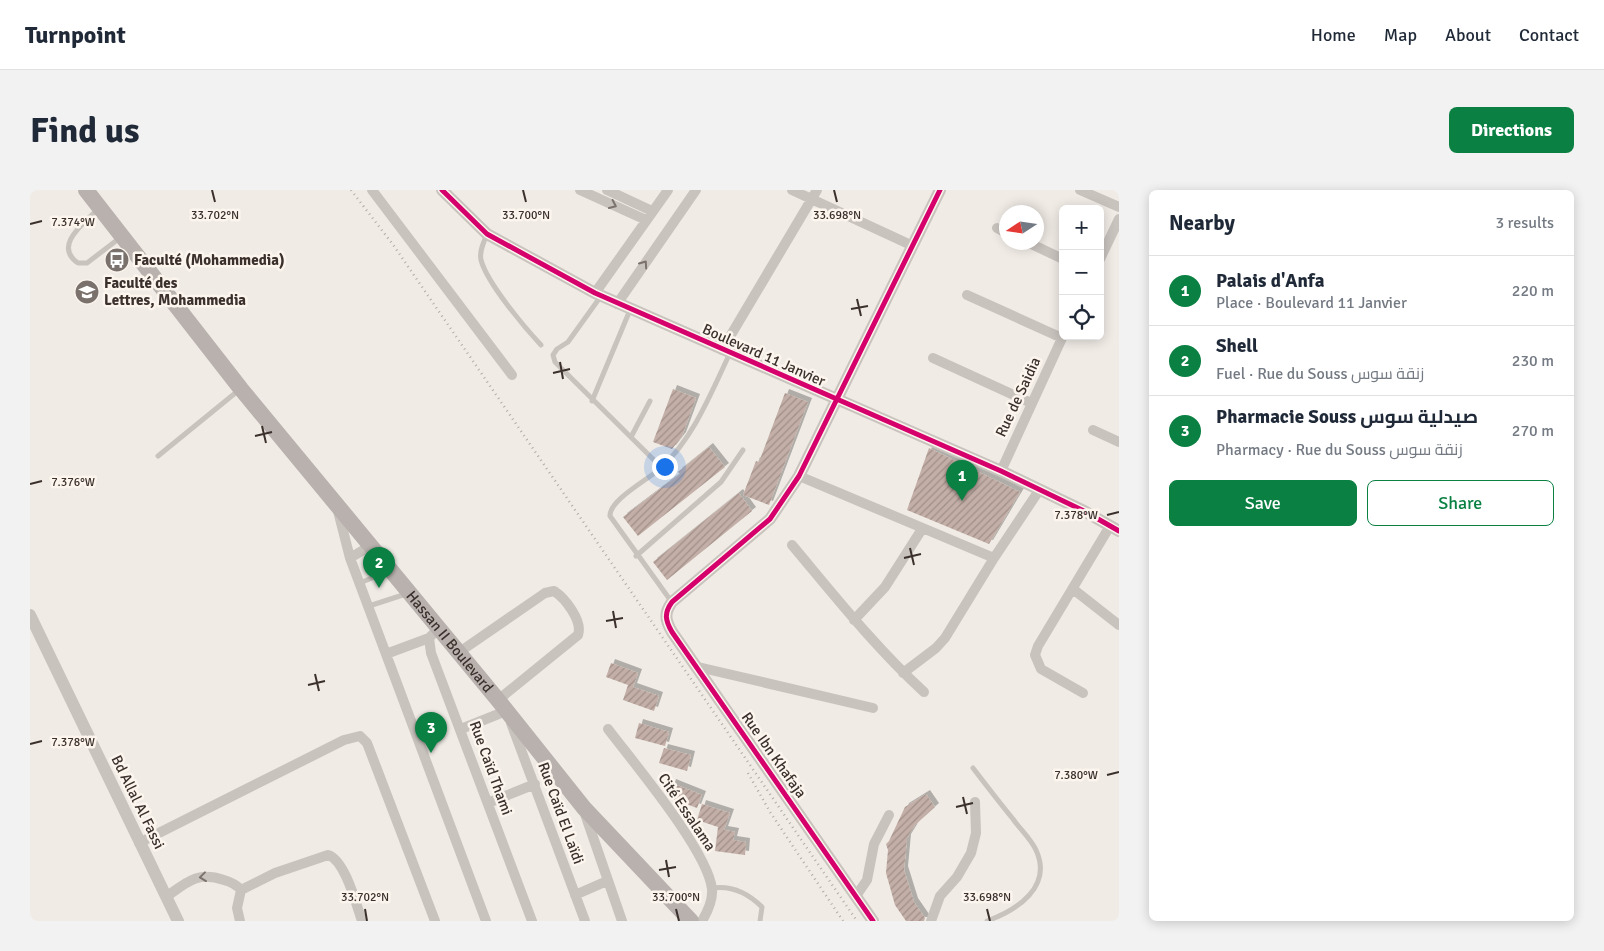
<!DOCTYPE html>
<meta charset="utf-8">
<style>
body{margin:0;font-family:Signika,Cairo,sans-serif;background:#f2f2f3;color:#1f2937}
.controls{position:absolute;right:15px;top:15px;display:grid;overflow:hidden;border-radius:8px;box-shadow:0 2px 12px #0003}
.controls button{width:45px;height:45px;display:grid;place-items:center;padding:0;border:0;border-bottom:1px solid #e0e1e3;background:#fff;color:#1f2937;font:25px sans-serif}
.compass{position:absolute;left:969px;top:15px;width:45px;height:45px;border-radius:50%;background:#fff;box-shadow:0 2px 12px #0003;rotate:258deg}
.you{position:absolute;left:634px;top:276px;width:18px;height:18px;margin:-12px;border:4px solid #fff;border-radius:50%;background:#1a73e8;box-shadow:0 0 0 8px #1a73e833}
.badge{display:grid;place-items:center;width:32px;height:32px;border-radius:50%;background:#0b8043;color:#fff;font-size:16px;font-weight:700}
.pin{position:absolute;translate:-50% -41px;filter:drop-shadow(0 1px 2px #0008)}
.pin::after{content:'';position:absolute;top:26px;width:18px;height:15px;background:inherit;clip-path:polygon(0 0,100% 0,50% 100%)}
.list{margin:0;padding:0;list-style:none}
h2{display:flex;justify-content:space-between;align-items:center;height:65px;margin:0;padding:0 20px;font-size:21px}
h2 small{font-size:16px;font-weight:400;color:#747a83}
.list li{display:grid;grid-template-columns:32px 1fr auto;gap:15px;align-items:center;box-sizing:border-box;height:70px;padding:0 20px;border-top:1px solid #e0e1e3}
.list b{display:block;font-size:19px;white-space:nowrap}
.list p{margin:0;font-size:16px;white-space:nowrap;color:#747a83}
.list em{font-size:16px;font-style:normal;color:#747a83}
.actions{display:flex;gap:10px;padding:15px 20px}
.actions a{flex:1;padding:11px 0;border:1px solid #0b8043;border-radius:8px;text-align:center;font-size:18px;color:#0b8043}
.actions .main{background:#0b8043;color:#fff}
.icon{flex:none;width:28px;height:28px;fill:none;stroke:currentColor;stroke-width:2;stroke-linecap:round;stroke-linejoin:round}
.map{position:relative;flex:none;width:1089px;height:731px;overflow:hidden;border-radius:8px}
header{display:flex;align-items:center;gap:30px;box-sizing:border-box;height:70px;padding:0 25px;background:#fff;border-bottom:1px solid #e0e1e3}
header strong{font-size:24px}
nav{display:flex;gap:28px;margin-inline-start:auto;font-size:18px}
.intro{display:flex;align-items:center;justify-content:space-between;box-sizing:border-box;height:120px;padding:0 30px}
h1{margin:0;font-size:35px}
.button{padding:12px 22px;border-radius:8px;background:#0b8043;color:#fff;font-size:18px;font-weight:700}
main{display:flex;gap:30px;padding:0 30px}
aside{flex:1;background:#fff;border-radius:8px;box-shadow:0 2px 12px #0003}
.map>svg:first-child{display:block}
.building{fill:url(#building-hatch);filter:url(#shadow)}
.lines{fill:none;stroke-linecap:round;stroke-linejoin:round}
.service{stroke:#c9c3be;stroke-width:5}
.minor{stroke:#c9c3be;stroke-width:10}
.tertiary{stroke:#c9c3be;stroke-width:12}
.primary{stroke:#b8b1ad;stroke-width:16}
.rail{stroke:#b1aca8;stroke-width:2.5;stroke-dasharray:1 4;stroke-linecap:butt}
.cycleway-casing{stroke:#fbf5ee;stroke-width:8}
.cycleway{stroke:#d6006c;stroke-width:5}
.oneway{stroke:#7b726d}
.ticks{fill:none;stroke:#3b302b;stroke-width:2}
.labels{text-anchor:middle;stroke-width:5;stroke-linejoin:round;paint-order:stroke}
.poi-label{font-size:15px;font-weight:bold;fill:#3b302b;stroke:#fbf5ee;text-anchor:start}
.street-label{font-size:15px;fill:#3b302b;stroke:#fbf5ee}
.ticks-label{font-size:12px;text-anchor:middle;fill:#3b302b;stroke:#fbf5ee;stroke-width:5;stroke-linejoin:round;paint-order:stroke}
</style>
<header>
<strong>Turnpoint</strong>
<nav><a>Home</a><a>Map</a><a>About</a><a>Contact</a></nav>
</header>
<div class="intro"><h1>Find us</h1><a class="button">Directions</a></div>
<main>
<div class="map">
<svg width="1089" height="731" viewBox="0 0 1089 731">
<defs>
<pattern id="building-hatch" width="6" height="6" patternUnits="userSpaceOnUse" patternTransform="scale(1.25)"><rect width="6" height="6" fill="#c3afa7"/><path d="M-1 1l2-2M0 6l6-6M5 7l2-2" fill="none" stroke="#a08f88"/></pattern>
<filter id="shadow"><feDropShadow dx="4" dy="-4" stdDeviation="0" flood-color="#0004"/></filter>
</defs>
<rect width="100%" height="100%" fill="#f0ebe5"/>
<!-- building -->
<path class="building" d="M643 199 666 208 652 246 642 259 623 252Z
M755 203 778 212 739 315 713 305 726 271 729 272Z
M679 257 695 277 608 346 593 327 650 284 648 282Z
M899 258 990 302 959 354 877 320Z
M709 303 722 321 637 390 623 372Z
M581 473 608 483 603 497 629 506 624 521 593 510 598 495 576 487Z
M609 533 639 542 635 556 605 548Z
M634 558 661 565 657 581 629 573Z
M642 593 672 605 667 618 640 608 638 605Z
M896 604 905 617 885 635 877 648 874 680 884 712 895 728 894 731H876L865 715 856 683 858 660 856 654 859 651 875 617Z
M672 614 700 623 694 640 705 642 703 650 716 652 715 665 685 661 688 637 667 630Z"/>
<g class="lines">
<!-- service -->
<path class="service" d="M67 20C53 34 23 56 48 73H57L91 47
M457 44C454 52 449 61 451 70 457 93 495 138 511 155
M571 106 538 152 527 159 523 165 525 172 632 278
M562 211 600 120
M601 247 620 211
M128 266 209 200
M606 366 691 292 713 260
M330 393 358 381
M641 411 580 326C579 310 619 289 631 278 664 247 681 203 700 163
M339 416 376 404
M943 578C956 595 969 612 983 629 990 639 1001 649 1006 660 1023 697 987 720 957 731
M682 698C702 695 718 703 732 717L730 731"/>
<!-- minor -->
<path class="minor" d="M342 0 482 185
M550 0 616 30
M577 0 622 21
M762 0 883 56
M1050 0 1089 17
M967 38 976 43
M997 52 1033 69
M1070 69 1089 29
M565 103 638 0
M937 105 1032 148
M587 114 666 0
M692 160 787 0
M903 168 1001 213
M1063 240 1089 252
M971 281 1033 146
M769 286 964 368
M308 321 320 368 456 731
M762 355C804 405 845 457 894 502
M320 368 340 356
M1043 399 1089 435
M824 430 855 397 892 339
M408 439 399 448 401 463 502 731
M428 463 515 403 524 401C535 408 553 431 548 445L468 510
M356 464 399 448
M668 477 843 518
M873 483 906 458 915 448 964 368 1010 299
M1053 503 1011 479 1005 465 1008 456 1080 336
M481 533 555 731
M431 539 476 521
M578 539C603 572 678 661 682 699 683 710 678 721 672 731
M458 613 505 594
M554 621 592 731
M109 653 314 550 330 546 337 553 405 731
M545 705 577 691
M826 706 837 690 844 654 859 625
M136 707C157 692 167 681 194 690 201 692 206 694 211 700
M210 731 207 718 211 700 245 683 298 665C315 670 326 714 332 731
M901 731 910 706 927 687 941 663 946 643 945 612"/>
<!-- tertiary -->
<path class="tertiary" d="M412 0 457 44 565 103 971 281 1054 321 1089 341
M0 425 148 731
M843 731 642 442C635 430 634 423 642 412L740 329 769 286 910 0"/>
<!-- primary -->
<path class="primary" id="s1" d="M56 0 211 199 468 510 554 618 661 731"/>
<!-- rail -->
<path class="rail" d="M321 0 364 56 827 731
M718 583 740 622 813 731"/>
<defs>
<path id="cycleway" d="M412 0 457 44 565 103 971 281 1054 321 1089 341
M843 731 642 442C635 430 634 423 642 412L740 329 769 286 910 0"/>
</defs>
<!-- cycleway casing -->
<use href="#cycleway" class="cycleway-casing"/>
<!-- cycleway -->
<use href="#cycleway" class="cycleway"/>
</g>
<!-- one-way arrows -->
<defs><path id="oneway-chevron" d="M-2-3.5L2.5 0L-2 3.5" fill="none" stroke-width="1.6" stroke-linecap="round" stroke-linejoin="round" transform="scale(1.25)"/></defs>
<g class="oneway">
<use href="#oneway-chevron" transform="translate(583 15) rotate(25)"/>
<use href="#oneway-chevron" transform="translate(614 74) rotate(-55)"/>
<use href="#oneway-chevron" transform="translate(173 687) rotate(173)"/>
</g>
<!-- ticks -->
<path class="ticks" d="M182 0 185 12M493 0 496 12M804 0 807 12M0 34 12 31M827 109 831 126M821 119 838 116M530 172 533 189M523 183 540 179M232 236 236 253M225 246 242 242M0 294 12 291M1077 325 1089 322M880 358 884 375M874 368 891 364M583 421 586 438M576 431 593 428M285 484 289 501M278 495 295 491M0 554 12 551M1077 585 1089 582M933 607 937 624M926 617 943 613M636 670 639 687M629 680 646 677M335 719 337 731M646 719 649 731M957 719 960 731"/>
<!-- icons -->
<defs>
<symbol id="bus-disc" viewBox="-11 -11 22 22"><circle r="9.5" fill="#7a716c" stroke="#fbf5ee"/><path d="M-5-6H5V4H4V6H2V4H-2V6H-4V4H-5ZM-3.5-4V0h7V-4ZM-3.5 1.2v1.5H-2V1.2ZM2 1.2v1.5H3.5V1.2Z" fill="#fff"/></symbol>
<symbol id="university-disc" viewBox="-11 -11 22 22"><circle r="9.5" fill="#7a716c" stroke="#fbf5ee"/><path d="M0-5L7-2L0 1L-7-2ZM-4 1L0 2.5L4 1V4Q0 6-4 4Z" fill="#fff"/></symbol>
</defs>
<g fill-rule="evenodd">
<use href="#bus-disc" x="73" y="56" width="28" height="28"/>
<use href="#university-disc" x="43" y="88" width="28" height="28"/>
</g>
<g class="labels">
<!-- poi labels -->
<g class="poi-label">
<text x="104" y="75">Faculté (Mohammedia)</text>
<text x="74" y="98">Faculté des<tspan x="74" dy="17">Lettres, Mohammedia</tspan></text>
</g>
<!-- street labels -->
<g class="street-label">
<text transform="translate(734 165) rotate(24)" y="5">Boulevard 11 Janvier</text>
<text transform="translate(988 207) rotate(-65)" y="5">Rue de Saidia</text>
<text dy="5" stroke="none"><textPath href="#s1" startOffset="580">Hassan II Boulevard</textPath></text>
<text transform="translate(744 565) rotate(55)" y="5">Rue Ibn Khafaja</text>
<text transform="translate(461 578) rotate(70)" y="5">Rue Caïd Thami</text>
<text transform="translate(108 612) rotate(64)" y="5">Bd Allal Al Fassi</text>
<text transform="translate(657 622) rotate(56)" y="5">Cité Essalama</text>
<text transform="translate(531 623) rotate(70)" y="5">Rue Caïd El Laïdi</text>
</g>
</g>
<g class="ticks-label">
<text x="185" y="29">33.702°N</text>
<text x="496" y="29">33.700°N</text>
<text x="807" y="29">33.698°N</text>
<text x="43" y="36">7.374°W</text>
<text x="43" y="296">7.376°W</text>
<text x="1046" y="329">7.378°W</text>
<text x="43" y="556">7.378°W</text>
<text x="1046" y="589">7.380°W</text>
<text x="335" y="711">33.702°N</text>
<text x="646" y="711">33.700°N</text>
<text x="957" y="711">33.698°N</text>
</g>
</svg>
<div class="controls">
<button>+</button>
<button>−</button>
<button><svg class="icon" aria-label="locate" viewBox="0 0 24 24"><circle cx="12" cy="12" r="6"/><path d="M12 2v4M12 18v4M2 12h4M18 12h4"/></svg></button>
</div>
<svg class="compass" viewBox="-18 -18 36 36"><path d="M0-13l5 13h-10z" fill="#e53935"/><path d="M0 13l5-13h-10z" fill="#747a83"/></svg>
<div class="you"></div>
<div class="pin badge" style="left:932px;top:311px">1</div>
<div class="pin badge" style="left:349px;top:398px">2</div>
<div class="pin badge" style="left:401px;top:563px">3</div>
</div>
<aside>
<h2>Nearby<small>3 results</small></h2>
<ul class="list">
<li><span class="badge">1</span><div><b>Palais d'Anfa</b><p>Place · Boulevard 11 Janvier</p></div><em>220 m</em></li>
<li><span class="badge">2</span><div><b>Shell</b><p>Fuel · Rue du Souss زنقة سوس</p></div><em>230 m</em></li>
<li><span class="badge">3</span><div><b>Pharmacie Souss صيدلية سوس</b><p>Pharmacy · Rue du Souss زنقة سوس</p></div><em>270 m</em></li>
</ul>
<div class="actions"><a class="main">Save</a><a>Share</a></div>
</aside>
</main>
